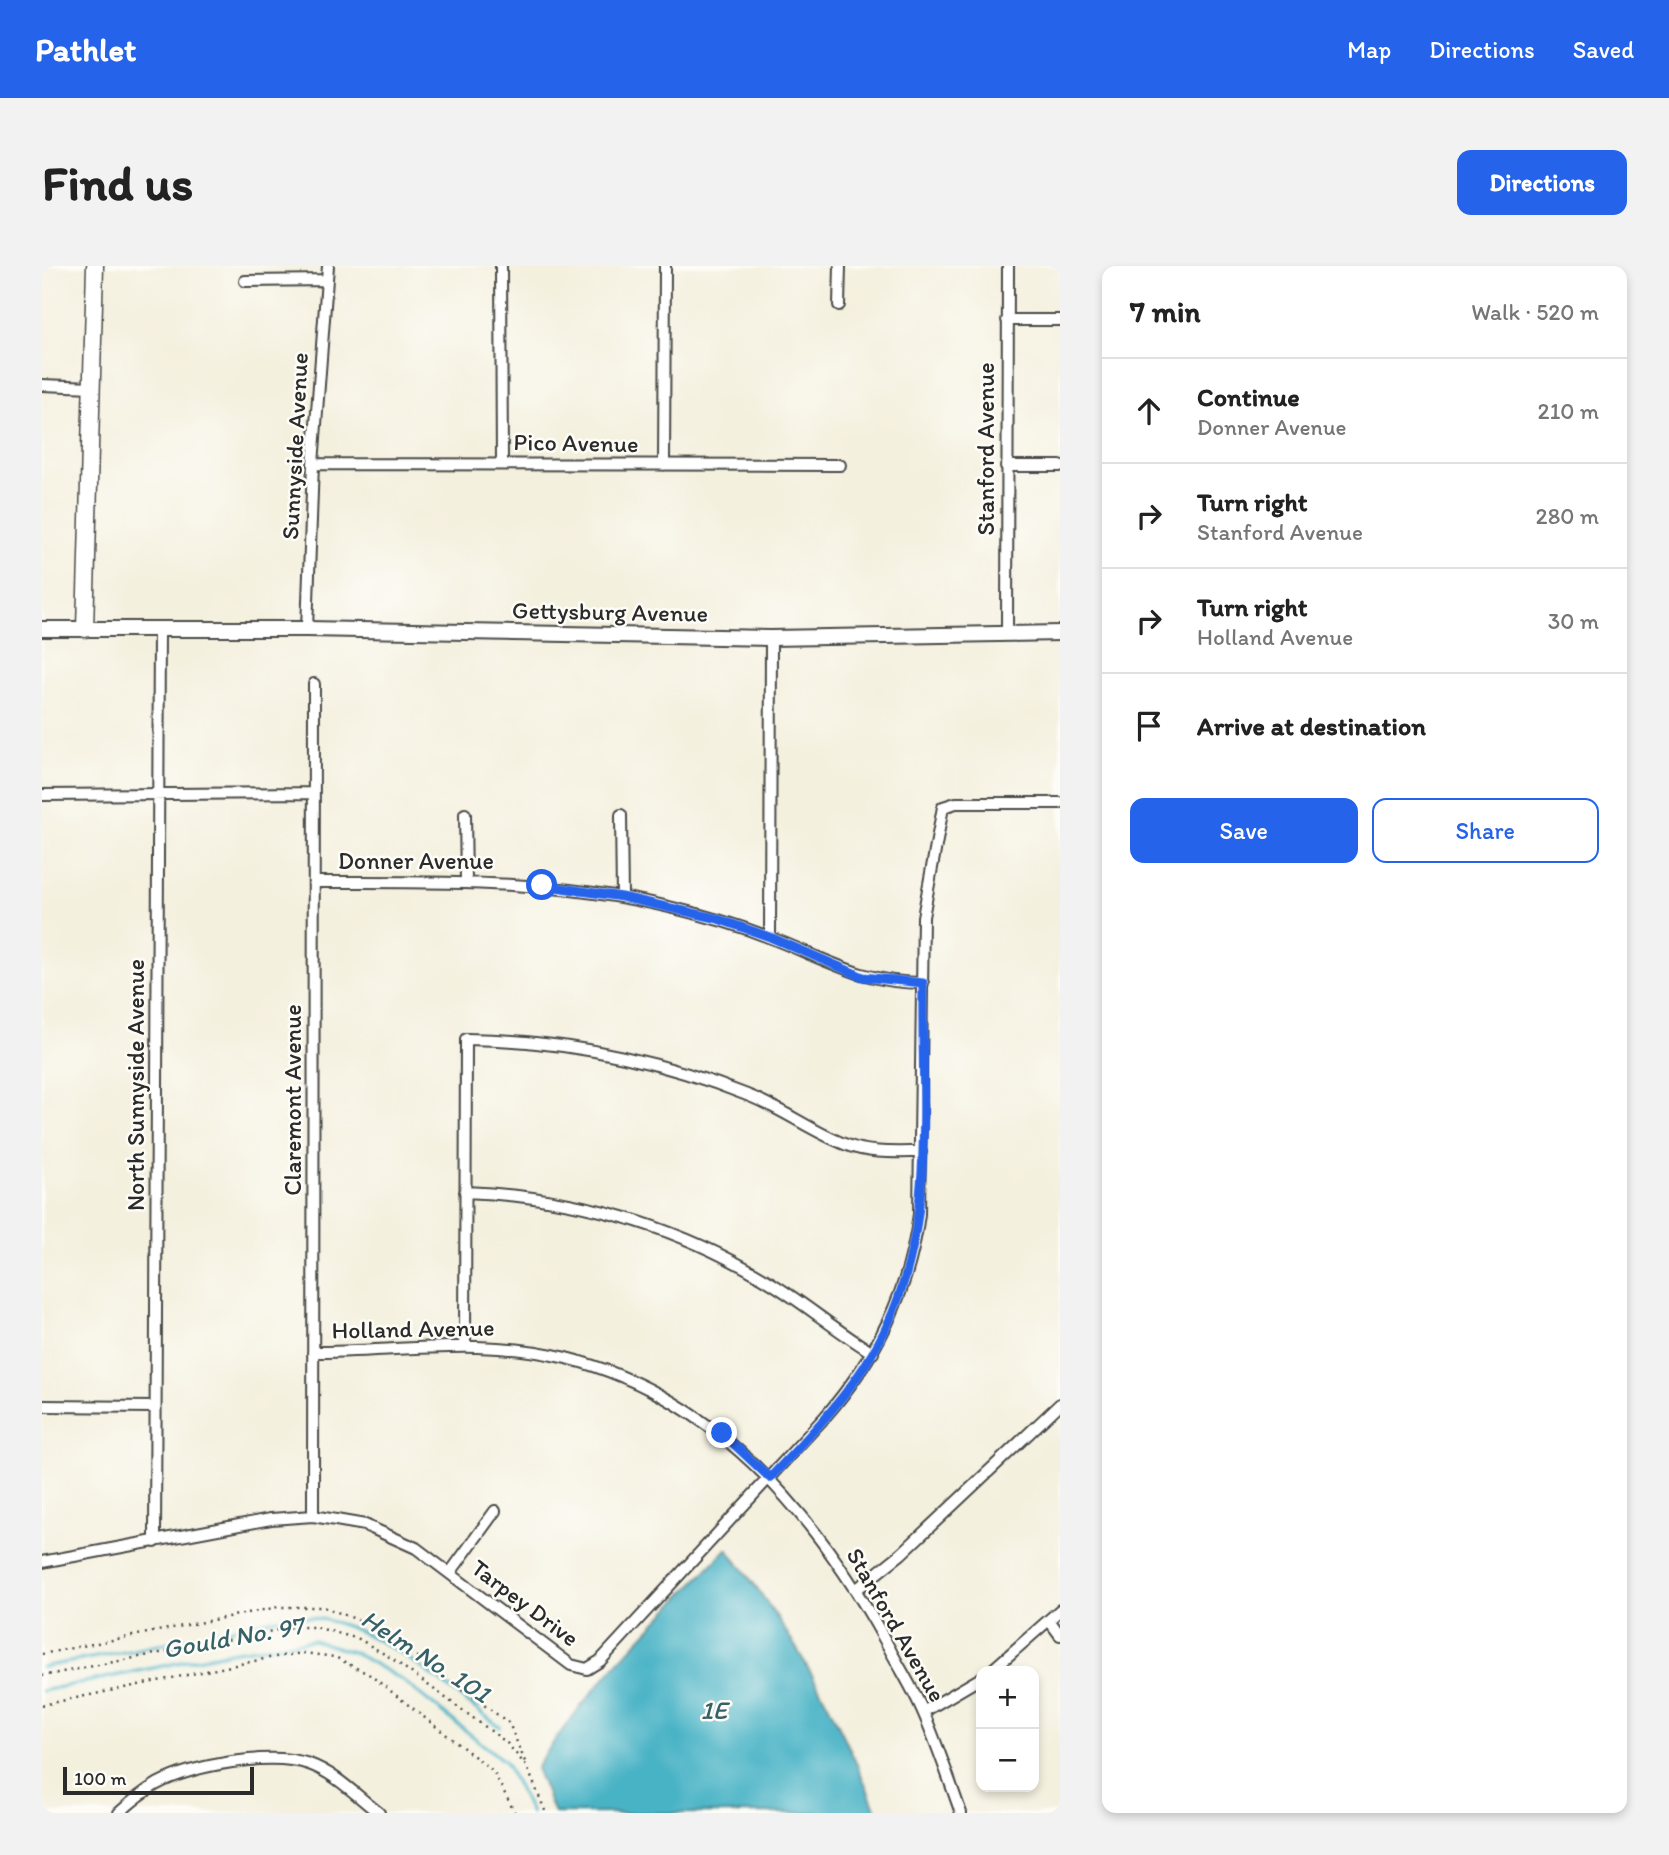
<!DOCTYPE html>
<meta charset="utf-8">
<style>
body{margin:0;font-family:Itim,sans-serif;background:#f2f2f2;color:#222}
.controls{position:absolute;right:21px;bottom:21px;display:grid;overflow:hidden;border-radius:14px;box-shadow:0 4px 10px #0003}
.controls button{width:63px;height:63px;display:grid;place-items:center;padding:0;border:0;border-bottom:2px solid #e0e0e0;background:#fff;color:#222;font:35px sans-serif}
.scale{position:absolute;left:21px;bottom:18px;width:191px;box-sizing:border-box;padding-left:7px;border:4px solid #2b2b2b;border-top:0;font-size:19px;line-height:24px;white-space:nowrap;color:#2b2b2b;-webkit-text-stroke:5px #fdfcf7;paint-order:stroke}
.stop{position:absolute;width:21px;height:21px;margin:-16px;border:5px solid #2563eb;border-radius:50%;background:#fff}
.stop.end{background:#2563eb;border-color:#fff;box-shadow:0 2px 7px #0008}
.list{margin:0;padding:0;list-style:none}
h2{display:flex;justify-content:space-between;align-items:center;height:91px;margin:0;padding:0 28px;font-size:30px}
h2 small{font-size:23px;font-weight:400;color:#767676}
.list li{display:grid;grid-template-columns:46px 1fr auto;gap:21px;align-items:center;box-sizing:border-box;height:105px;padding:0 28px;border-top:2px solid #e0e0e0}
.list b{display:block;font-size:26px;white-space:nowrap}
.list p{margin:0;font-size:23px;white-space:nowrap;color:#767676}
.list em{font-size:23px;font-style:normal;color:#767676}
.actions{display:flex;gap:14px;padding:21px 28px}
.actions a{flex:1;padding:16px 0;border:2px solid #2563eb;border-radius:14px;text-align:center;font-size:24px;color:#2563eb}
.actions .main{background:#2563eb;color:#fff}
.icon{flex:none;width:38px;height:38px;fill:none;stroke:currentColor;stroke-width:2;stroke-linecap:round;stroke-linejoin:round}
.map{position:relative;flex:none;width:1018px;height:1547px;overflow:hidden;border-radius:14px}
header{display:flex;align-items:center;gap:42px;box-sizing:border-box;height:98px;padding:0 35px;background:#2563eb;color:#fff}
header strong{font-size:33px}
nav{display:flex;gap:38px;margin-inline-start:auto;font-size:24px}
.intro{display:flex;align-items:center;justify-content:space-between;box-sizing:border-box;height:168px;padding:0 42px}
h1{margin:0;font-size:49px}
.button{padding:18px 32px;border-radius:14px;background:#2563eb;color:#fff;font-size:24px;font-weight:700}
main{display:flex;gap:42px;padding:0 42px}
aside{flex:1;background:#fff;border-radius:14px;box-shadow:0 4px 10px #0003}
.map>svg:first-child{display:block}
.water{fill:#48b3c6;stroke:#3a6f78;stroke-width:2}
.lines{fill:none;stroke-linecap:round;stroke-linejoin:round}
.stream{stroke:#48b3c6;stroke-width:3.5}
.minor-casing{stroke:#494946;stroke-width:14}
.tertiary-casing{stroke:#494946;stroke-width:18}
.secondary-casing{stroke:#494946;stroke-width:19}
.path{stroke:#494946;stroke-width:2.5;stroke-dasharray:2 5;stroke-linecap:butt}
.minor{stroke:#fff;stroke-width:10}
.tertiary{stroke:#fff;stroke-width:14}
.secondary{stroke:#fff;stroke-width:16}
.route{stroke:#2563eb;stroke-width:9}
.labels{text-anchor:middle;stroke-width:5;stroke-linejoin:round;paint-order:stroke}
.street-label{font-size:24px;fill:#2b2b2b;stroke:#fdfcf7}
.water-label{font-size:26px;font-style:italic;fill:#376169;stroke:#fdfcf7}
</style>
<header>
<strong>Pathlet</strong>
<nav><a>Map</a><a>Directions</a><a>Saved</a></nav>
</header>
<div class="intro"><h1>Find us</h1><a class="button">Directions</a></div>
<main>
<div class="map">
<svg width="1018" height="1547" viewBox="0 0 1018 1547">
<rect width="100%" height="100%" fill="#fdfcf7"/>
<filter id="ink" filterUnits="userSpaceOnUse"><feTurbulence type="fractalNoise" baseFrequency=".0143" numOctaves="2"/><feDisplacementMap in="SourceGraphic" scale="14" xChannelSelector="R" yChannelSelector="G"/><feConvolveMatrix kernelMatrix="1 2 1 2 8 2 1 2 1" color-interpolation-filters="sRGB"/></filter>
<filter id="wash" filterUnits="userSpaceOnUse"><feTurbulence type="fractalNoise" baseFrequency=".00686" numOctaves="4" result="noise"/><feDisplacementMap in="SourceGraphic" scale="28" xChannelSelector="R" yChannelSelector="G"/><feGaussianBlur stdDeviation="1.57" result="paint"/><feColorMatrix in="noise" values="0 0 0 0 0 0 0 0 0 0 0 0 0 0 0 0 0 1.4 0 .05"/><feComposite in="paint" operator="in"/></filter>
<g filter="url(#wash)">
<rect width="100%" height="100%" fill="#f4f0de"/>
<!-- water -->
<path class="water" d="M685 1283C749 1362 798 1452 835 1547H512L494 1502C547 1420 617 1353 685 1283Z"/>
<g class="lines">
<!-- stream -->
<path class="stream" d="M0 1401 88 1385 245 1350C328 1348 394 1415 458 1461
M0 1425 193 1385 271 1374 313 1387 360 1414 463 1496 489 1547"/>
</g>
</g>
<g filter="url(#ink)">
<g class="lines">
<defs>
<path id="minor" d="M459 0 460 197
M203 15 285 14
M797 39 798 0
M965 54H1018
M0 119 51 121
M271 198 798 199
M622 199 623 0
M964 200H1018
M265 363 271 198 286 0
M965 367 966 0
M0 529 271 527
M423 548 424 616
M579 549 580 631
M272 616C392 616 510 613 627 641 662 649 696 659 729 672 784 693 820 717 881 717
M728 671 729 372
M423 926C530 930 629 957 721 1012 760 1035 793 1064 831 1087
M423 1080 424 773C522 774 614 793 705 829 740 842 770 866 805 879 828 888 855 886 879 886
M271 1086C355 1086 440 1071 524 1092 673 1129 774 1248 845 1378 857 1401 872 1424 882 1448 896 1480 907 1514 919 1547
M0 1140 112 1141
M271 1250 272 418
M113 1276 117 363
M0 1296 229 1253 271 1250 323 1259 374 1282 529 1399 545 1403 558 1395 782 1152C834 1092 867 1027 877 948L881 651 901 541 914 537H1018
M408 1307 453 1245
M815 1323 859 1288 1018 1138
M1007 1354 1018 1369
M949 1405 1018 1344
M881 1446 939 1412
M77 1547C89 1536 101 1526 115 1518 151 1499 228 1485 267 1498 293 1507 315 1530 337 1547"/>
<path id="tertiary" d="M0 363H265L729 372 1018 367"/>
<path id="secondary" d="M43 363 53 0"/>
</defs>
<!-- minor casing -->
<use href="#minor" class="minor-casing"/>
<!-- tertiary casing -->
<use href="#tertiary" class="tertiary-casing"/>
<!-- secondary casing -->
<use href="#secondary" class="secondary-casing"/>
<!-- path -->
<path class="path" d="M0 1388 236 1341H282L334 1361 467 1457 484 1498
M0 1410 251 1361H273L317 1373 349 1392 464 1476 485 1501 504 1547
M0 1439 227 1392 261 1387 293 1391 328 1409 451 1505 473 1547"/>
<!-- minor -->
<use href="#minor" class="minor"/>
<!-- tertiary -->
<use href="#tertiary" class="tertiary"/>
<!-- secondary -->
<use href="#secondary" class="secondary"/>
</g>
</g>
<g class="lines" filter="url(#ink)">
<!-- route -->
<path class="route" d="M500 619 580 631 673 652 728 671 821 711 881 717C879 841 897 978 830 1088 803 1134 764 1173 728 1212L680 1167"/>
</g>
<g class="labels">
<!-- street labels -->
<g class="street-label">
<text transform="translate(534 177) rotate(1)" y="8">Pico Avenue</text>
<text transform="translate(253 180) rotate(-87)" y="8">Sunnyside Avenue</text>
<text transform="translate(944 183) rotate(-90)" y="8">Stanford Avenue</text>
<text transform="translate(568 346) rotate(1)" y="8">Gettysburg Avenue</text>
<text x="374" y="603">Donner Avenue</text>
<text transform="translate(94 819) rotate(-90)" y="8">North Sunnyside Avenue</text>
<text transform="translate(251 834) rotate(-90)" y="8">Claremont Avenue</text>
<text transform="translate(371 1063) rotate(-1)" y="8">Holland Avenue</text>
<text transform="translate(483 1337) rotate(37)" y="8">Tarpey Drive</text>
<text transform="translate(854 1359) rotate(60)" y="8">Stanford Avenue</text>
</g>
<!-- water labels -->
<g class="water-label">
<text transform="translate(191 1371) rotate(-10)" y="9">Gould No. 97</text>
<text transform="translate(384 1390) rotate(33)" y="9">Helm No. 101</text>
<text x="672" y="1453">1E</text>
</g>
</g>
</svg>
<div class="controls">
<button>+</button>
<button>−</button>
</div>
<div class="scale">100 m</div>
<div class="stop" style="left:500px;top:619px"></div>
<div class="stop end" style="left:680px;top:1167px"></div>
</div>
<aside>
<h2>7 min<small>Walk · 520 m</small></h2>
<ul class="list">
<li><svg class="icon" aria-label="ahead" viewBox="0 0 24 24"><path d="M12 20V5M6 11l6-6 6 6"/></svg><div><b>Continue</b><p>Donner Avenue</p></div><em>210 m</em></li>
<li><svg class="icon" aria-label="right" viewBox="0 0 24 24"><path d="M7 20v-9h11M14 6l5 5-5 5"/></svg><div><b>Turn right</b><p>Stanford Avenue</p></div><em>280 m</em></li>
<li><svg class="icon" aria-label="right" viewBox="0 0 24 24"><path d="M7 20v-9h11M14 6l5 5-5 5"/></svg><div><b>Turn right</b><p>Holland Avenue</p></div><em>30 m</em></li>
<li><svg class="icon" aria-label="arrive" viewBox="0 0 24 24"><path d="M6 21V4h12l-3 4 3 4H6"/></svg><div><b>Arrive at destination</b></div></li>
</ul>
<div class="actions"><a class="main">Save</a><a>Share</a></div>
</aside>
</main>
